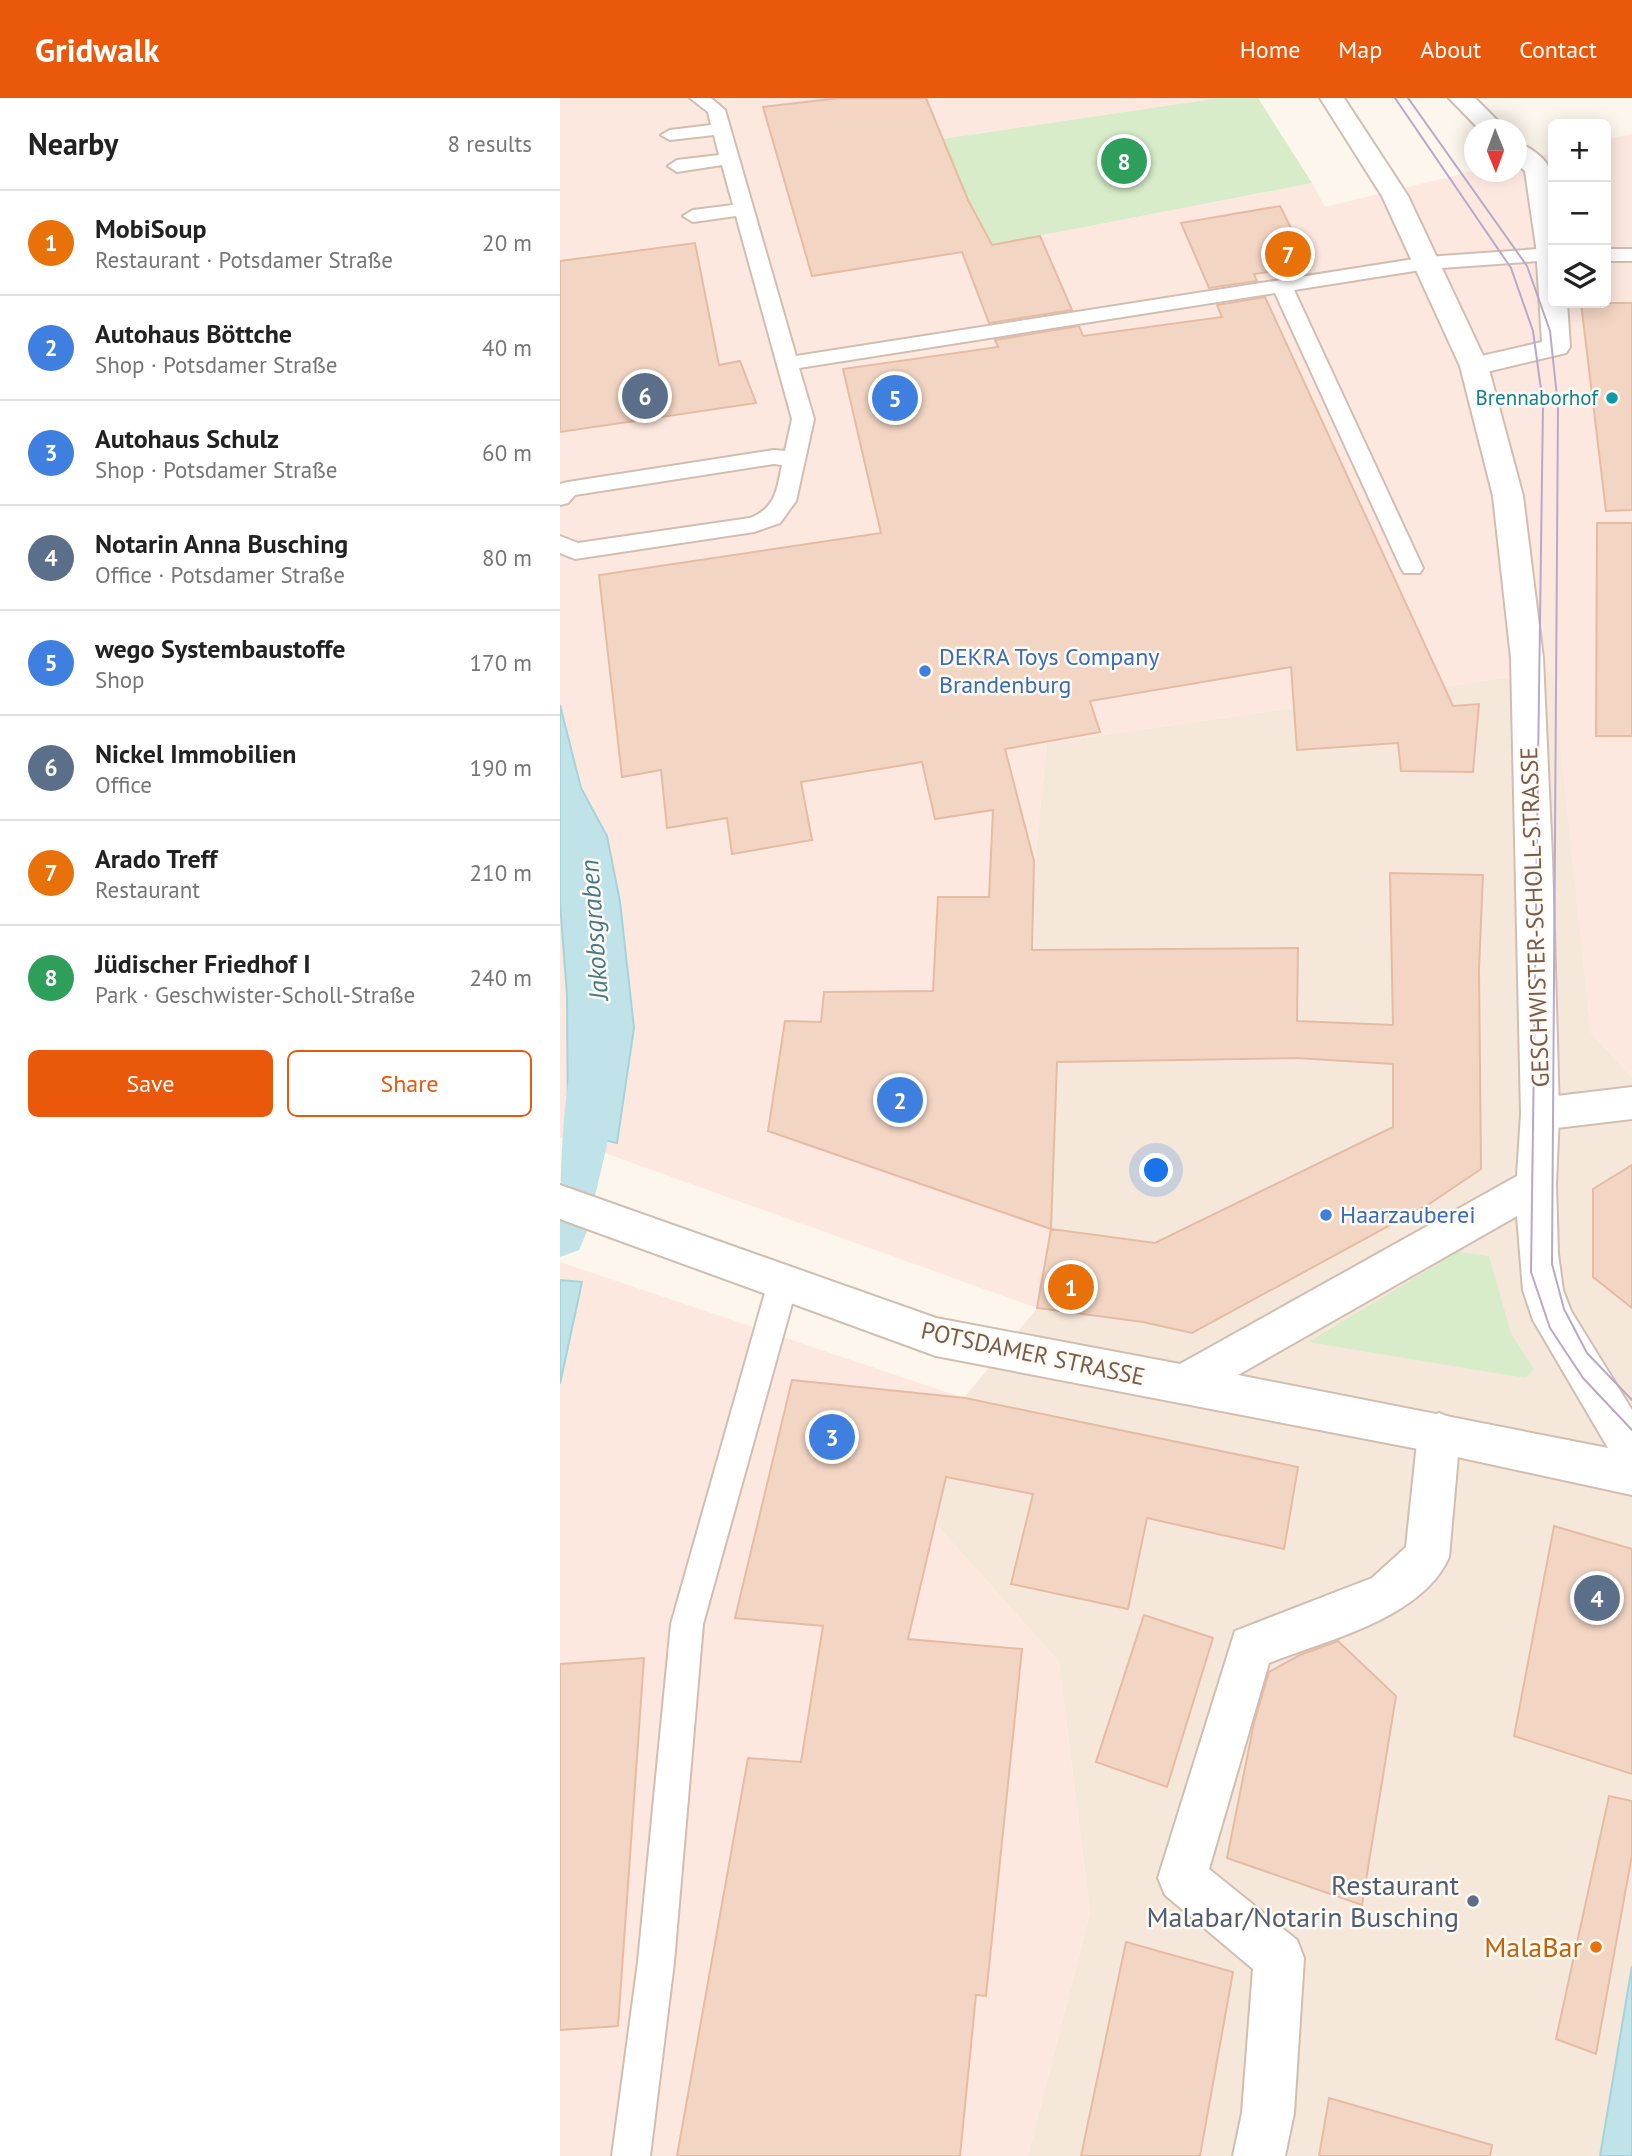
<!DOCTYPE html>
<meta charset="utf-8">
<style>
body{margin:0;font-family:"PT Sans",sans-serif;background:#f2f2f2;color:#222}
.controls{position:absolute;right:21px;top:21px;display:grid;overflow:hidden;border-radius:10px;box-shadow:0 4px 18px #0003}
.controls button{width:63px;height:63px;display:grid;place-items:center;padding:0;border:0;border-bottom:2px solid #e0e0e0;background:#fff;color:#222;font:35px sans-serif}
.compass{position:absolute;left:904px;top:21px;width:63px;height:63px;border-radius:50%;background:#fff;box-shadow:0 4px 18px #0003;rotate:179deg}
.you{position:absolute;left:597px;top:1073px;width:24px;height:24px;margin:-18px;border:5px solid #fff;border-radius:50%;background:#1a73e8;box-shadow:0 0 0 10px #1a73e833}
.badge{display:grid;place-items:center;width:46px;height:46px;border-radius:50%;background:#ea580c;color:#fff;font-size:23px;font-weight:700}
.pin{position:absolute;translate:-50% -50%;border:4px solid #fff;box-shadow:0 2px 7px #0006}
.list{margin:0;padding:0;list-style:none}
h2{display:flex;justify-content:space-between;align-items:center;height:91px;margin:0;padding:0 28px;font-size:30px}
h2 small{font-size:23px;font-weight:400;color:#767676}
.list li{display:grid;grid-template-columns:46px 1fr auto;gap:21px;align-items:center;box-sizing:border-box;height:105px;padding:0 28px;border-top:2px solid #e0e0e0}
.list b{display:block;font-size:26px;white-space:nowrap}
.list p{margin:0;font-size:23px;white-space:nowrap;color:#767676}
.list em{font-size:23px;font-style:normal;color:#767676}
.actions{display:flex;gap:14px;padding:21px 28px}
.actions a{flex:1;padding:16px 0;border:2px solid #ea580c;border-radius:10px;text-align:center;font-size:24px;color:#ea580c}
.actions .main{background:#ea580c;color:#fff}
.icon{flex:none;width:38px;height:38px;fill:none;stroke:currentColor;stroke-width:2;stroke-linecap:round;stroke-linejoin:round}
.map{position:relative;flex:none;width:1072px;height:2058px;overflow:hidden}
header{display:flex;align-items:center;gap:42px;box-sizing:border-box;height:98px;padding:0 35px;background:#ea580c;color:#fff}
header strong{font-size:33px}
nav{display:flex;gap:38px;margin-inline-start:auto;font-size:24px}
main{display:flex}
aside{flex:1;background:#fff}
.map>svg:first-child{display:block}
.residential{fill:#f5e8da}
.commercial{fill:#fde8e0}
.green{fill:#d8ecc9}
.water{fill:#bfe3e8;stroke:#a5d3da;stroke-width:2}
.lines{fill:none;stroke-linecap:round;stroke-linejoin:round}
.canal{fill:#bfe3e8;fill-rule:evenodd}
.building{fill:#f3d5c3;stroke:#e6bba3;stroke-width:2;fill-rule:evenodd}
.service-casing{stroke:#d1beb0;stroke-width:4}
.minor-casing{stroke:#d1beb0;stroke-width:4}
.tertiary-casing{stroke:#d1beb0;stroke-width:4}
.service{fill:#fff;fill-rule:evenodd}
.minor{fill:#fff;fill-rule:evenodd}
.tertiary{fill:#fff;fill-rule:evenodd}
.tram{stroke:#b9a8c9;stroke-width:2}
.culture-dot{fill:#0f9aa8;stroke:#fffaf3;stroke-width:2.5}
.shop-dot{fill:#3f7fe0;stroke:#fffaf3;stroke-width:2.5}
.service-dot{fill:#5c6f8a;stroke:#fffaf3;stroke-width:2.5}
.food-dot{fill:#e8710a;stroke:#fffaf3;stroke-width:2.5}
.labels{text-anchor:middle;stroke-width:5;stroke-linejoin:round;paint-order:stroke}
.far-culture-label{font-size:21px;fill:#0d838f;stroke:#fffaf3;text-anchor:end}
.shop-label{font-size:24px;fill:#366cbe;stroke:#fffaf3;text-anchor:start}
.street-label{font-size:24px;fill:#7a5c4d;stroke:#fffaf3}
.water-label{font-size:26px;font-style:italic;fill:#437c86;stroke:#fffaf3}
.near-service-label{font-size:28px;fill:#4e5e75;stroke:#fffaf3;text-anchor:end}
.near-food-label{font-size:28px;fill:#c56008;stroke:#fffaf3;text-anchor:end}
</style>
<header>
<strong>Gridwalk</strong>
<nav><a>Home</a><a>Map</a><a>About</a><a>Contact</a></nav>
</header>
<main>
<aside>
<h2>Nearby<small>8 results</small></h2>
<ul class="list">
<li><span class="badge" style="background:#e8710a">1</span><div><b>MobiSoup</b><p>Restaurant · Potsdamer Straße</p></div><em>20 m</em></li>
<li><span class="badge" style="background:#3f7fe0">2</span><div><b>Autohaus Böttche</b><p>Shop · Potsdamer Straße</p></div><em>40 m</em></li>
<li><span class="badge" style="background:#3f7fe0">3</span><div><b>Autohaus Schulz</b><p>Shop · Potsdamer Straße</p></div><em>60 m</em></li>
<li><span class="badge" style="background:#5c6f8a">4</span><div><b>Notarin Anna Busching</b><p>Office · Potsdamer Straße</p></div><em>80 m</em></li>
<li><span class="badge" style="background:#3f7fe0">5</span><div><b>wego Systembaustoffe</b><p>Shop</p></div><em>170 m</em></li>
<li><span class="badge" style="background:#5c6f8a">6</span><div><b>Nickel Immobilien</b><p>Office</p></div><em>190 m</em></li>
<li><span class="badge" style="background:#e8710a">7</span><div><b>Arado Treff</b><p>Restaurant</p></div><em>210 m</em></li>
<li><span class="badge" style="background:#2e9e5b">8</span><div><b>Jüdischer Friedhof I</b><p>Park · Geschwister-Scholl-Straße</p></div><em>240 m</em></li>
</ul>
<div class="actions"><a class="main">Save</a><a>Share</a></div>
</aside>
<div class="map">
<svg width="1072" height="2058" viewBox="0 0 1072 2058">
<rect width="100%" height="100%" fill="#fdf6ec"/>
<!-- residential -->
<path class="residential" d="M993 573 1031 935 1072 979V1868L1040 2058H468L530 1814 499 1564 375 1425 404 1300 477 1210 491 1131 473 946 474 771 487 645Z"/>
<!-- commercial -->
<path class="commercial" d="M0 0H659L382 41 432 147 752 85 765 109 914 73 956 74 957 63 993 55V205H1046V42L1072 36V979L1031 935 992 573 487 645 474 771 473 946 497 964 491 1131 477 1210 0 1039V805L7 897 47 738 21 690 0 607Z
M0 1164 404 1300 375 1425 499 1564 530 1814 468 2058H0V1286L21 1184 0 1182Z"/>
<!-- green -->
<path class="green" d="M659 0H698L752 85 432 147 408 102 382 41Z
M898 1154 929 1158 951 1235 974 1271 966 1280 748 1244Z"/>
<!-- water -->
<path class="water" d="M0 607 21 690 47 738 60 804 74 930 57 1045 8 1034 7 897 0 805Z
M0 1182 22 1184 0 1286Z
M1072 1868V2058H1040Z"/>
<g class="lines">
<!-- canal -->
<path class="canal" d="M33 946 51 952 58 967 47 1047 26 1136 19 1152 0 1159C0 1101 0 1004 15 952Z"/>
</g>
<!-- building -->
<path class="building" d="M279 0H366L408 102 432 147 480 138 512 212 429 225 402 154 252 178 203 9Z
M720 108 746 160 733 162 736 170 694 176 697 183 649 190 621 125Z
M135 145 159 267 180 263 196 305 0 334V163Z
M705 199 893 608 919 606 913 674 841 673 838 645 737 652 731 569 530 603 540 634 445 651 474 763 472 852 738 850 737 923 833 927 830 775 923 777 919 871 921 1071 869 1106 632 1235 583 1224 477 1210 491 1131 208 1033 225 923 261 924 264 894 373 893 378 799H429L433 712 375 721 362 664 241 684 252 742 172 756 167 720 107 730 101 672 62 679 39 477 321 435 283 271 438 249 435 242 519 228 523 238 662 219 657 207ZM736 960 833 966V1029L595 1145 491 1131 497 964Z
M1021 205H1072V412L1046 413Z
M1037 425H1072V638H1036Z
M1072 1067V1210L1033 1179V1091Z
M232 1282 405 1300 738 1369 724 1451 587 1420 568 1511 451 1486 473 1396 386 1379 348 1541 462 1551 426 1898 416 1897 400 2058H117L188 1660 241 1664 263 1528 175 1520Z
M994 1428 1072 1451V1676L954 1638Z
M584 1517 653 1540 607 1689 536 1664Z
M778 1543 836 1598 802 1807 667 1760 694 1625 709 1574 740 1557Z
M84 1560 58 1928 0 1932V1566Z
M1049 1698 1072 1703V1757L1036 1956 996 1941Z
M566 1844 673 1874 640 2058H521Z
M769 2000 932 2047 930 2058H759Z"/>
<g class="lines">
<defs>
<path id="service" d="M130 0H151L165 12 236 258 867 159 993 150V162L867 171 734 192 863 470 860 475H844L841 470 715 195 239 270 254 321 236 403 220 425 194 434 15 461 0 455V438L18 445 190 420C216 410 217 391 222 367L214 366 15 397 8 405 0 407V386L8 384 214 352 225 353 232 321 176 118 133 124 123 118 133 112 173 107 162 67 117 74 108 68 117 62 159 57 154 37 110 42 101 37 110 32 151 27 148 14Z
M1046 151H1072V163H1046Z
M223 1171 233 1175 238 1184 143 1526 114 1864 90 2058H52L78 1864 111 1526 208 1184 213 1175Z"/>
<path id="minor" d="M889 0H915L947 32H920Z
M956 45C968 47 986 60 990 72 999 100 993 172 993 205H1007L1010 249 1006 255 914 277 904 274 900 268 904 262 982 244 976 148 965 73 956 65Z
M1072 989V1021L980 1032 966 1027 961 1016 966 1005 980 1000Z
M879 1315 894 1321 900 1335 889 1459C863 1520 767 1542 709 1565L649 1771 737 1842 744 1860 734 2015 725 2058H673L682 2015 693 1871 605 1797 598 1780 675 1533 812 1480 846 1449 858 1335 864 1321Z"/>
<path id="tertiary" d="M760 0H784L848 98 928 268 963 398 983 560 992 759 999 1016 996 1087 998 1156 1003 1192 1011 1213 1072 1312V1397L879 1355 376 1258 0 1121V1087L376 1220 620 1266 957 1078 961 1016 951 560 933 398 900 268 822 98ZM957 1118 963 1192 973 1222 1048 1350 678 1277Z"/>
</defs>
<!-- service casing -->
<use href="#service" class="service-casing"/>
<!-- minor casing -->
<use href="#minor" class="minor-casing"/>
<!-- tertiary casing -->
<use href="#tertiary" class="tertiary-casing"/>
<!-- service -->
<use href="#service" class="service"/>
<!-- minor -->
<use href="#minor" class="minor"/>
<!-- tertiary -->
<use href="#tertiary" class="tertiary"/>
<!-- tram -->
<path class="tram" d="M835 0 951 170 973 233 983 306 971 1174 990 1230 1023 1280 1072 1332
M848 0 967 168 990 233 998 308 992 1166 1004 1211 1027 1255 1072 1302"/>
</g>
<!-- markers -->
<circle class="culture-dot" cx="1052" cy="300" r="7"/>
<g class="shop-dot">
<circle cx="365" cy="573" r="7"/>
<circle cx="766" cy="1117" r="7"/>
</g>
<circle class="service-dot" cx="913" cy="1803" r="7"/>
<circle class="food-dot" cx="1036" cy="1849" r="7"/>
<g class="labels">
<!-- far-culture labels -->
<g class="far-culture-label">
<text x="1038" y="307">Brennaborhof</text>
</g>
<!-- shop labels -->
<g class="shop-label">
<text x="379" y="567">DEKRA Toys Company<tspan x="379" dy="28">Brandenburg</tspan></text>
<text x="780" y="1125">Haarzauberei</text>
</g>
<!-- street labels -->
<g class="street-label">
<text transform="translate(975 819) rotate(-92)" y="8">GESCHWISTER-SCHOLL-STRASSE</text>
<text transform="translate(473 1256) rotate(12)" y="8">POTSDAMER STRASSE</text>
</g>
<!-- water labels -->
<g class="water-label">
<text transform="translate(34 832) rotate(-94)" y="9">Jakobsgraben</text>
</g>
<!-- near-service labels -->
<g class="near-service-label">
<text x="899" y="1797">Restaurant<tspan x="899" dy="32">Malabar/Notarin Busching</tspan></text>
</g>
<!-- near-food labels -->
<g class="near-food-label">
<text x="1022" y="1859">MalaBar</text>
</g>
</g>
</svg>
<div class="controls">
<button>+</button>
<button>−</button>
<button><svg class="icon" aria-label="layers" viewBox="0 0 24 24"><path d="M12 4l9 5-9 5-9-5zM3 14l9 5 9-5"/></svg></button>
</div>
<svg class="compass" viewBox="-18 -18 36 36"><path d="M0-13l5 13h-10z" fill="#e53935"/><path d="M0 13l5-13h-10z" fill="#767676"/></svg>
<div class="you"></div>
<div class="pin badge" style="left:511px;top:1189px;background:#e8710a">1</div>
<div class="pin badge" style="left:340px;top:1002px;background:#3f7fe0">2</div>
<div class="pin badge" style="left:272px;top:1339px;background:#3f7fe0">3</div>
<div class="pin badge" style="left:1037px;top:1500px;background:#5c6f8a">4</div>
<div class="pin badge" style="left:335px;top:300px;background:#3f7fe0">5</div>
<div class="pin badge" style="left:85px;top:298px;background:#5c6f8a">6</div>
<div class="pin badge" style="left:728px;top:156px;background:#e8710a">7</div>
<div class="pin badge" style="left:564px;top:63px;background:#2e9e5b">8</div>
</div>
</main>
